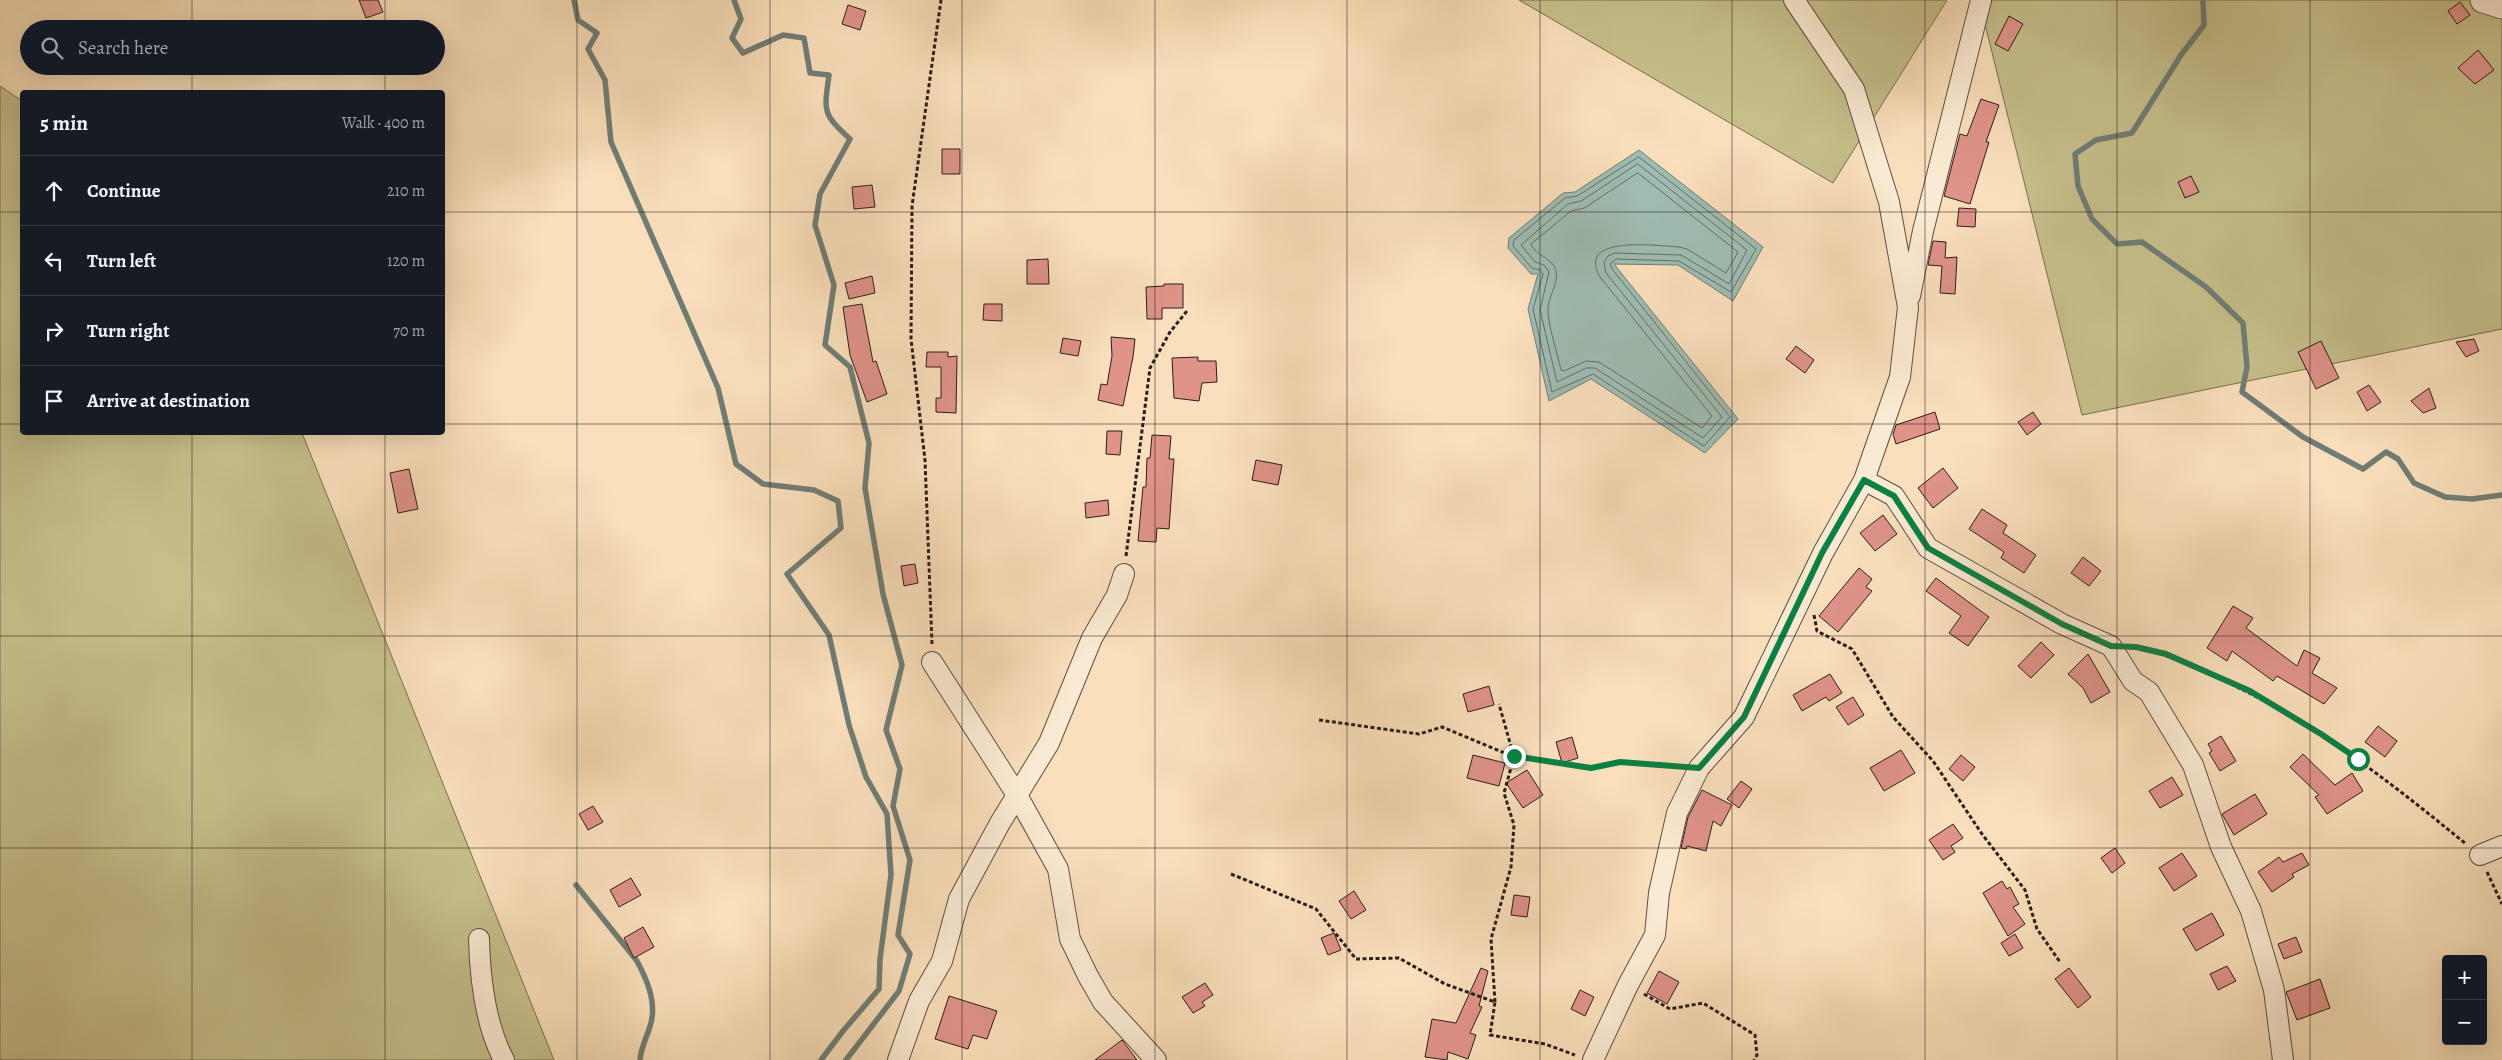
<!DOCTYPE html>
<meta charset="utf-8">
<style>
body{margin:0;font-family:Alegreya,serif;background:#242831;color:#f1f3f6}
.controls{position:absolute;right:15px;bottom:15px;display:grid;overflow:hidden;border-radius:5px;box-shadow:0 5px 20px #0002}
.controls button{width:45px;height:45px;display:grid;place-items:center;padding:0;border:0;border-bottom:1px solid #363941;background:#171b24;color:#f1f3f6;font:25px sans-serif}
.stop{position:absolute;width:15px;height:15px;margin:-11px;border:4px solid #0b8043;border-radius:50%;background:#fff}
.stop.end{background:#0b8043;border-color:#fff;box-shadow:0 1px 5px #0008}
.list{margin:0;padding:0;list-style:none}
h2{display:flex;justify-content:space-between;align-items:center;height:65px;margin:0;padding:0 20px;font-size:21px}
h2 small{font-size:16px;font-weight:400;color:#9ea1a6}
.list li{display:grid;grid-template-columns:32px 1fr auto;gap:15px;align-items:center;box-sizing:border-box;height:70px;padding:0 20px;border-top:1px solid #363941}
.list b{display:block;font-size:19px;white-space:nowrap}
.list em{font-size:16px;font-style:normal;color:#9ea1a6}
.icon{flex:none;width:28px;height:28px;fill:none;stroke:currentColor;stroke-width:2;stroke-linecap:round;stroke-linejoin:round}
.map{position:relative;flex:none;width:2502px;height:1060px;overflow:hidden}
.search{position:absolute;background:#171b24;box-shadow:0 5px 20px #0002;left:20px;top:20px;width:425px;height:55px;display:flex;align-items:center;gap:12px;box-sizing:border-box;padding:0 18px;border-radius:28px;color:#9ea1a6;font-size:19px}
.panel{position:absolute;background:#171b24;box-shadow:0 5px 20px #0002;left:20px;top:90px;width:425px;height:345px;border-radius:5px}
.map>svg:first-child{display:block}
.green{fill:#c6bf8b;stroke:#786e52}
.water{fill:#9ebcb1;stroke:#707d75}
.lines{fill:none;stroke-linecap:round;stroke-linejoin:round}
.shore{stroke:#646d66;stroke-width:1}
.stream{stroke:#707d75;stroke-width:5.5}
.building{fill:#df9389;stroke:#2b1e1a}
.minor-casing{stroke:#5e4e42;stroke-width:22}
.tertiary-casing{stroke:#5e4e42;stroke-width:27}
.path{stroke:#2b1e1a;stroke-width:3;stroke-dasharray:4 2.5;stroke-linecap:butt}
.minor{stroke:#fbead3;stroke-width:20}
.tertiary{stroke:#fbead3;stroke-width:25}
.route{stroke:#0b8043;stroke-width:6}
.grid{fill:none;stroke:#2b1e1a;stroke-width:1;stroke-opacity:0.55}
</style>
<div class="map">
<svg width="2502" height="1060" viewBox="0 0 2502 1060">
<rect width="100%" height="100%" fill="#f9dfbb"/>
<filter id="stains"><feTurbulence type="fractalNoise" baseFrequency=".004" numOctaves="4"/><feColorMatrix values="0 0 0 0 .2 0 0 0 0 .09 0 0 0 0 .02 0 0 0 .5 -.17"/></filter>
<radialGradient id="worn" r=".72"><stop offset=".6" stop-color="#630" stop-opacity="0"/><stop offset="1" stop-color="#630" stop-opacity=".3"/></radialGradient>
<!-- green -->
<path class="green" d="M1519 0H1947L1833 183Z
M1979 0H2502V329L2082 415Z
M0 86 22 101V432L302 433 554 1060H0Z"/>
<!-- water -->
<path class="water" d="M1639 150 1763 247 1733 301 1678 265 1614 264 1738 419 1705 453 1591 379 1549 401 1528 309 1538 274H1531L1508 248 1509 238 1563 193 1575 192Z"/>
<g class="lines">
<!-- shore -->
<path class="shore" d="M1639 157 1756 249 1731 292 1679 261 1616 259 1610 264 1612 269 1730 417 1704 446 1593 374 1552 392 1533 309 1543 274 1540 270 1532 268 1513 246 1514 240 1565 198 1577 196Z
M1638 164 1747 250 1729 284 1681 255 1615 253 1608 256 1604 262 1606 273 1722 417 1703 438 1595 368H1586L1557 382 1540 310 1549 272 1544 265 1535 262 1521 245 1568 204 1581 201Z
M1638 173 1738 252 1726 273 1687 249 1679 247C1659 246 1575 234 1600 277L1712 416 1702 428 1599 362 1586 361 1564 371 1561 370C1558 355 1547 322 1548 309 1548 296 1559 284 1556 271 1553 257 1536 257 1531 244L1571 211 1584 208Z"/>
<!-- stream -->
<path class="stream" d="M574 0 578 20 597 33 588 49 605 80 611 142 718 388 736 464 763 484 814 490 838 501 841 528 787 574 829 635 849 725 866 777 887 814 891 875 880 959 879 989 843 1031 821 1060
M734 0 741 19 732 38 743 53 783 35 804 38 810 73 829 75C824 112 822 113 850 139L820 194 815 225 834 285 825 345 850 367 869 443 865 488 883 594 902 665 886 730 900 769 893 806 910 860 898 935 910 954 899 991 846 1060
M2203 0 2204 25 2181 55 2132 133 2096 140 2075 154 2078 186 2092 219 2117 244 2142 242 2206 287 2243 323 2247 367 2242 392 2303 437 2363 469 2386 452 2398 459 2414 483 2445 497 2472 499 2502 495
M576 885 637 961C646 978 655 998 652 1018 650 1032 641 1045 640 1060"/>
</g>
<!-- building -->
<path class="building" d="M359 0H378L383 12 366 18Z
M2460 2 2470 15 2457 24 2448 11Z
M848 5 866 11 860 30 842 24Z
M2009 16 2023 24 2008 51 1995 44Z
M2478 50 2494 70 2475 84 2458 68Z
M1981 99 1999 105 1986 142H1989L1970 204 1944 196 1960 134 1967 136Z
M942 149H960V174H942Z
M2191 176 2199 192 2185 198 2178 182Z
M872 185 875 207 854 209 852 187Z
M1959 208 1976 209 1975 227 1957 226Z
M1933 241 1946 242 1945 258 1957 257 1955 294 1940 293 1942 266 1928 265Z
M1048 259 1049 284H1027V260Z
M872 276 875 293 849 299 845 283Z
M1164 284H1183V308H1162V319H1147L1146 287 1164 286Z
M862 304 873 362 876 361 887 394 867 402 850 355 843 307Z
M984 304H1002V321L983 320Z
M1111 337 1135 339 1133 357 1123 406 1098 400 1101 384 1107 385 1112 356Z
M1063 338 1081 341 1078 356 1060 353Z
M2474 339 2479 351 2466 357 2456 342Z
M2321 341 2339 378 2316 389 2298 352Z
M1796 346 1814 360 1805 373 1786 359Z
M927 352H948V357L957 356 956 413 936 412V398H941V367H926Z
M1198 357V361H1216L1217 382 1202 383 1199 401 1174 398 1172 358Z
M2369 385 2381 402 2367 411 2357 392Z
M2429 388 2436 408 2423 413 2411 401Z
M1935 412 1940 429 1896 444 1893 434 1896 425Z
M2033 412 2041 424 2027 435 2018 422Z
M1107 431H1122L1120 455 1106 454Z
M1152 435 1171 436 1169 459H1174L1169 529 1157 528 1156 542 1138 541 1143 487H1146L1147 458H1150Z
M1256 460 1282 465 1278 485 1252 480Z
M1943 468 1958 488 1933 508 1918 488Z
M409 469 418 509 398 513 390 473Z
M1108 500 1109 515 1086 518 1085 503Z
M1982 509 2007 525 2003 533 2036 555 2024 573 2001 558 2004 552 1969 529Z
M1883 515 1897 534 1875 551 1860 533Z
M2083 557 2101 571 2089 586 2071 573Z
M915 564 918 583 904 586 901 566Z
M1859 568 1872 579 1866 587 1872 591 1838 632 1819 616Z
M1936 578 1989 617 1968 646 1949 633 1961 616 1926 591Z
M2233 606 2253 618 2246 628 2297 666 2304 650 2320 658 2312 673 2337 688 2324 704 2277 676 2273 681 2232 651 2227 661 2207 648Z
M2041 642 2054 655 2031 678 2018 666Z
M2088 654 2110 692 2091 703 2083 688 2068 674Z
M1830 674 1842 693 1829 701 1826 697 1802 711 1793 695Z
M1489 686 1494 705 1468 712 1463 694Z
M1853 697 1864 715 1848 725 1836 707Z
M2378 726 2397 741 2385 757 2365 742Z
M2221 736 2236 761 2220 771 2209 753 2212 751 2208 744Z
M1572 737 1578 758 1562 763 1556 742Z
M1901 750 1915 773 1884 791 1870 768Z
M2303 754 2335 785 2352 773 2363 791 2327 814 2315 797 2319 795 2290 767Z
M1473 755 1505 763 1499 786 1467 778Z
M1961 755 1975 767 1963 781 1949 769Z
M1527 770 1543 795 1523 808 1506 783Z
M2172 777 2183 795 2160 808 2149 791Z
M1741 781 1752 789 1739 808 1727 799Z
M1702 790 1732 805 1721 826 1713 821 1706 851 1687 846 1686 849 1681 848 1688 817Z
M2255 794 2267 814 2234 835 2222 814Z
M593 806 603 822 588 830 579 814Z
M1953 824 1963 838 1951 846 1955 852 1943 860 1929 840Z
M2115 848 2125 863 2112 873 2101 858Z
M2182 853 2197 876 2174 891 2159 868Z
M2302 853 2309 865 2292 874 2294 877 2272 892 2258 872 2279 857 2283 862Z
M631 878 641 895 619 907 610 890Z
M2002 881 2007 889 2010 887 2019 904 2013 907 2025 924 2008 936 1983 893Z
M1354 891 1366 910 1351 919 1339 901Z
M1514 895 1530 897 1527 917 1511 915Z
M2212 913 2224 935 2196 951 2183 929Z
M643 927 654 947 634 958 624 938Z
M1334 933 1341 950 1328 955 1321 938Z
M2015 934 2023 948 2009 956 2001 943Z
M2296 937 2302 952 2284 959 2278 944Z
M2227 966 2236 981 2218 990 2210 974Z
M1481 968 1488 971 1479 1006 1482 1007 1470 1033 1476 1035 1468 1059 1448 1052 1447 1060 1425 1057 1432 1019 1456 1023Z
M2069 968 2091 997 2078 1008 2055 979Z
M1659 971 1679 982 1667 1004 1647 993Z
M2320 979 2330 1008 2297 1020 2286 992Z
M1205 983 1213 995 1202 1002 1205 1006 1193 1013 1182 997Z
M1580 990 1594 997 1585 1016 1571 1009Z
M949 996 997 1011 987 1039 973 1035 968 1049 935 1039Z
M1122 1040 1137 1060H1095Z"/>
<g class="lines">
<defs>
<path id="minor" d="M1910 296 1923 231 1981 0
M1864 480 1894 496 1928 548 2062 624 2111 646 2133 681 2149 692 2193 765 2221 847 2251 911 2274 990 2283 1060
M932 662 1017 795 1058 869 1070 939 1088 976 1103 1002 1156 1060
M2480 855 2502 846
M479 939C480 979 485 1024 504 1060
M898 1060 919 1001 942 961 959 899 1000 823 1049 743 1092 638 1117 595 1124 574
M1593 1060 1628 985 1655 935 1659 893 1677 813 1699 768 1744 717 1823 553 1864 480 1900 377 1908 307 1889 202 1854 89 1794 0"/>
<path id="tertiary" d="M2483 0 2502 6"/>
</defs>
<!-- minor casing -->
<use href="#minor" class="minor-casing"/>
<!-- tertiary casing -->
<use href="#tertiary" class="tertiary-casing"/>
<!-- path -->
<path class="path" d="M1126 556 1150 368 1170 332 1187 311
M1814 615 1817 631 1852 649 1893 717 1933 761 1982 834 2025 890 2037 929 2060 962
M932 644 925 460 911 339 912 206 941 0
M2134 647C2161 652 2185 663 2209 674 2306 716 2384 777 2466 844
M1319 720 1419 734 1442 727 1514 757 1591 768 1620 762 1678 767
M2487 872 2502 904
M1231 874 1316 909 1356 959 1399 958 1445 984 1495 1002 1490 1035 1545 1044 1575 1055
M1644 994 1670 1009 1703 1003 1755 1035 1757 1055 1754 1060
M1495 1002 1491 939 1511 867 1514 825 1504 793 1514 757 1499 704"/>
<!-- minor -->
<use href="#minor" class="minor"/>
<!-- tertiary -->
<use href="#tertiary" class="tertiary"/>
</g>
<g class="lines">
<!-- route -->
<path class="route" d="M1514 756 1591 768 1620 762 1699 768 1744 717 1822 553 1864 480 1894 496 1928 548 2062 624 2111 646 2136 647 2166 654 2250 691 2321 734 2358 759"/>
</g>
<!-- grid -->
<path class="grid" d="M192 0V29M385 0V29M577 0V1060M770 0V1060M962 0V1060M1155 0V1060M1347 0V1060M1540 0V1060M1732 0V1060M1925 0V1060M2117 0V1060M2310 0V1060M192 66V92M385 66V92M0 212H22M442 212H2502M0 424H22M442 424H2502M192 432V1060M385 432V1060M0 636H2502M0 848H2502"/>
<rect width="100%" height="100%" filter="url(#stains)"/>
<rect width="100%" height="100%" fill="url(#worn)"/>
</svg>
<div class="controls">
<button>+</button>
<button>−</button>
</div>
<div class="stop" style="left:2358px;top:759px"></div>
<div class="stop end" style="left:1514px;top:756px"></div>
<div class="search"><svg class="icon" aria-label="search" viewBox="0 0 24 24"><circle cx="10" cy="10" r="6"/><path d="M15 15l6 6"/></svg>Search here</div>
<section class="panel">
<h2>5 min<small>Walk · 400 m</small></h2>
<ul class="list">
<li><svg class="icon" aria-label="ahead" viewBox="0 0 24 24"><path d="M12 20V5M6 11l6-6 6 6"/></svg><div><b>Continue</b></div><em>210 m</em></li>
<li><svg class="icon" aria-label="left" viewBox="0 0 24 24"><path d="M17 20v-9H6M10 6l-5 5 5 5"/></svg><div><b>Turn left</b></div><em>120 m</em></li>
<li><svg class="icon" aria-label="right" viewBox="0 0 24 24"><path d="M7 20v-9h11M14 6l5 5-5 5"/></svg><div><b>Turn right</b></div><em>70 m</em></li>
<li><svg class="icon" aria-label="arrive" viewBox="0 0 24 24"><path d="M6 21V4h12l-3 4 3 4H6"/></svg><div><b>Arrive at destination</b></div></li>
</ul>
</section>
</div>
